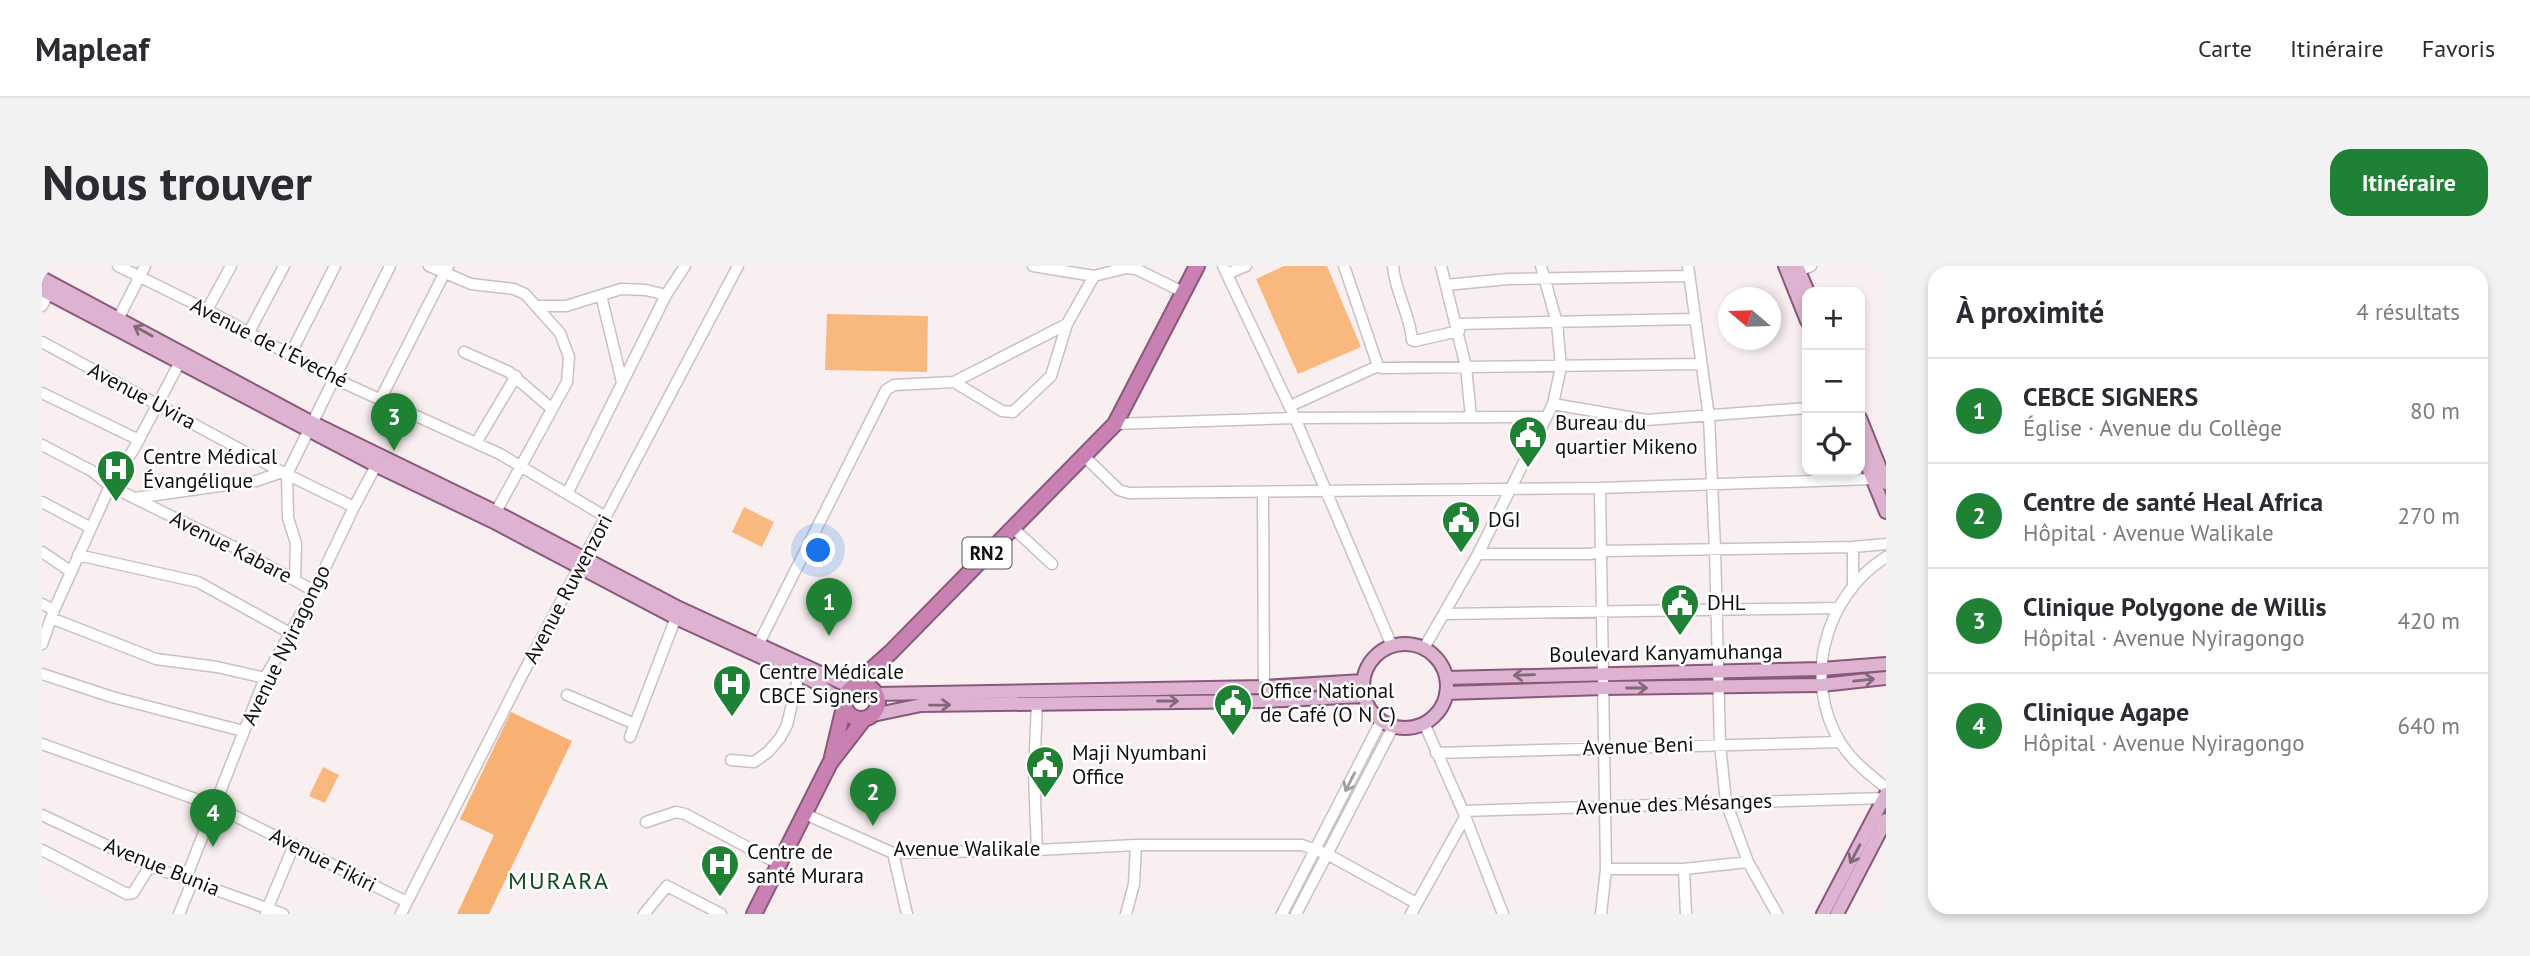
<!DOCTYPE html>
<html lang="fr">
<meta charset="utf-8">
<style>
body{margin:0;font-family:"PT Sans",sans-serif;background:#f2f2f3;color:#2b2b33}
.controls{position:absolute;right:21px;top:21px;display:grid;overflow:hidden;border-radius:14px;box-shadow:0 4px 10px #0003}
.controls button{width:63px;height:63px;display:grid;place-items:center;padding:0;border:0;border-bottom:2px solid #e1e1e2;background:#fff;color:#2b2b33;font:35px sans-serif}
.compass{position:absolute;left:1676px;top:21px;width:63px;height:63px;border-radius:50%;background:#fff;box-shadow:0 4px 10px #0003;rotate:289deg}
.you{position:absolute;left:777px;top:285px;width:24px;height:24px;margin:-18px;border:5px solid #fff;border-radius:50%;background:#1a73e8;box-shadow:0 0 0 10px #1a73e833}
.badge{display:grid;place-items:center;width:46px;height:46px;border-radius:50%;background:#1f8133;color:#fff;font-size:23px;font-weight:700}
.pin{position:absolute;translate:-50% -58px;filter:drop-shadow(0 2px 4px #0008)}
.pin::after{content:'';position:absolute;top:37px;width:24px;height:21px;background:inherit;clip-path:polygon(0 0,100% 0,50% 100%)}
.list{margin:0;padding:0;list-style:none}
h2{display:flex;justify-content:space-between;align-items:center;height:91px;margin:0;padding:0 28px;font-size:30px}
h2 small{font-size:23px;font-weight:400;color:#7c7c81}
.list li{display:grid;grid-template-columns:46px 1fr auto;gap:21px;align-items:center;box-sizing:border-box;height:105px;padding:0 28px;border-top:2px solid #e1e1e2}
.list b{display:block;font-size:26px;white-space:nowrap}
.list p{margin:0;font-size:23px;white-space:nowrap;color:#7c7c81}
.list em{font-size:23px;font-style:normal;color:#7c7c81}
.icon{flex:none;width:38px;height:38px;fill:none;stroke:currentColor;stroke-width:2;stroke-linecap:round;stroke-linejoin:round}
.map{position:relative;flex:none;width:1844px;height:648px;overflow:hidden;border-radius:21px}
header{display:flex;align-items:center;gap:42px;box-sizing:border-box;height:98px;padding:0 35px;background:#fff;border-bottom:2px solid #e1e1e2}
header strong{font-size:33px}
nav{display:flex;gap:38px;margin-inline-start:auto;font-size:24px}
.intro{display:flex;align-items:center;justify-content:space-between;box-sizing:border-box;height:168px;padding:0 42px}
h1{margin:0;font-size:49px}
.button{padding:18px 32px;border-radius:21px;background:#1f8133;color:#fff;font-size:24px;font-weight:700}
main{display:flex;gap:42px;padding:0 42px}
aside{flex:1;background:#fff;border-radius:21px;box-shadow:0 4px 10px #0003}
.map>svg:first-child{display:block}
.green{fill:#f9b97e}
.forest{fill:#f7b172}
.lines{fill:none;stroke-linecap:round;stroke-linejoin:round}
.minor-casing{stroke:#cac0c2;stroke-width:13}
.major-casing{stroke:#885979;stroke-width:16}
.highway-casing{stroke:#885979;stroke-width:18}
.minor{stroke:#fff;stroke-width:10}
.major{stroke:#deb3d1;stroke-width:12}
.highway{stroke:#c881b2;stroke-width:14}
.oneway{stroke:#82697a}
.oneway2{stroke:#a09f9f}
.labels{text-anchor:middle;stroke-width:5;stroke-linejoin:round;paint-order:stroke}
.shield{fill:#fff;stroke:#595657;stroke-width:2}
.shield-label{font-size:19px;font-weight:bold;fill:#120e0f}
.street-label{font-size:21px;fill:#120e0f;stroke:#fff}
.poi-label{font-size:21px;fill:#120e0f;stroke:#fff;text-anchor:start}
.quarter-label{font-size:24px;letter-spacing:2px;fill:#0f4d1c;stroke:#fff}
</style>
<header>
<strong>Mapleaf</strong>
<nav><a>Carte</a><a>Itinéraire</a><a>Favoris</a></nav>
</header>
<div class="intro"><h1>Nous trouver</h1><a class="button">Itinéraire</a></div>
<main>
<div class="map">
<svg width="1844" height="648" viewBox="0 0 1844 648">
<rect width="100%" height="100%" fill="#f9eff1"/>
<!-- green -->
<path class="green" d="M1242 0H1285L1319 81 1256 108 1214 13Z
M785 48 886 50 885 106 783 104Z
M702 241 732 256 720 281 690 266Z
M281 501 297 509 283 537 267 530Z"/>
<!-- forest -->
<path class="forest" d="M469 446 530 475 447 648H415L452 569 418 553Z"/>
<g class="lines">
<defs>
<path id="minor" d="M76 0 165 44 291 112 458 188 564 251
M387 0 429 18 472 23 483 28 518 67 527 91 525 116 451 251
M991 0 1052 10 1084 2 1094 3 1141 26
M1181 0 1253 152 1350 380
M1302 0 1336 100
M1351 0C1353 26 1368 48 1370 74L1373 75 1417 65
M1399 0 1424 101 1429 151
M1646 0 1667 151 1673 282 1678 478 1684 536 1706 596 1735 648
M1757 5 1769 0
M1185 8 1204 0
M1404 19 1466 13 1646 10
M559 29 580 116
M0 40 9 22
M494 40H524L579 23 604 24 624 29
M165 44 189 0
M1415 58 1652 53
M73 59 103 0
M207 66 242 0
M0 76 240 206 312 241
M422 86 467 106 510 143
M248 89 293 0
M912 116 960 145 971 146 1009 110 1025 58 1052 10
M0 127 97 174
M338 134 406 0
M1511 138 1604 154 1765 142
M1248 140 1336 100 1340 102 1659 98
M1073 158 1253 152 1503 151
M434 177 474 110
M0 179 50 205 68 220 196 283 272 325
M1043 191 1077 224 1087 227 1558 222 1831 213
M1558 222 1564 603 1559 648
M1221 227 1222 435
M525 228 624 29 643 0
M93 232 214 215 240 206
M0 236 49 262
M970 261 1010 298
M1811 281V319
M0 286 28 305
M1436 288H1549L1559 285 1811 281 1844 278
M36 289 156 316 248 367
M1844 291C1783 330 1760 413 1798 476 1810 495 1827 508 1844 522
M253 313 254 277 246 252 245 208 348 0
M0 338 12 344
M1402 348 1795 342
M9 352 114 393 175 401 223 412
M0 378 12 344 68 220 93 181 141 90
M716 379 844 124 852 119 912 116 1025 58
M1382 382 1436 288 1511 138 1519 101 1515 57 1499 0
M0 408 70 431 201 465
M525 429 593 458
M995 437 992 508 995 584
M1382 457 1421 545 1461 648
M588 471 636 346
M0 478 173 540 365 636
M1394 487 1798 476
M689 494 712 496 726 486 738 472 745 459 757 408
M1421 545 1844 532
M763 548 851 587 995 584 1094 579H1260L1285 588 1374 637
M0 549 108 600 241 648
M604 556 634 546 643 548 737 598
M0 584 85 628 91 627 108 600
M851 587 865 648
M1564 603H1642L1706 596
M1642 603 1644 648
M144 612 223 412 272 325 312 241 337 194
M224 646 252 579
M137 648 151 614
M359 648 477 415 696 0
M602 648 625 620 679 648
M1084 648 1092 618 1094 579
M1240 648 1339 455
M1254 648 1351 461
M1369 648 1423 551"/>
<path id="major" d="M1743 0 1765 55
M1755 0 1766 26
M0 12 269 156 454 246 637 342 809 421
M0 24 335 200 450 255 634 352 771 415 801 436
M1818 152 1844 217
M1818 182 1844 246
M1321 420a42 42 0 1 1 84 0a42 42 0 1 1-84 0Z
M1404 412 1779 403 1844 398
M1404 427 1562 422 1780 419 1844 412
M834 428 1222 421 1321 415
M831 449 879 439 1222 435 1321 430
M1781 648 1844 528
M1795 648 1844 554"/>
<path id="highway" d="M802 436a17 17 0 1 1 34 0a17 17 0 1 1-34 0Z
M812 419 849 386 1073 158 1155 0
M790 491 802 441
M712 648 788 497 822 453"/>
</defs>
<!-- minor casing -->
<use href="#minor" class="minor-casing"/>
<!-- major casing -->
<use href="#major" class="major-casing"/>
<!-- highway casing -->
<use href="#highway" class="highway-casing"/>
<!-- minor -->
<use href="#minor" class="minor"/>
<!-- major -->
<use href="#major" class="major"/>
<!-- highway -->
<use href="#highway" class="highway"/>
</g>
<!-- one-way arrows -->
<defs><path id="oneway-shaft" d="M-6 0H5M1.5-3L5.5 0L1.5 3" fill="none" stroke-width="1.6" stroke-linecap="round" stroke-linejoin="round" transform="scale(1.75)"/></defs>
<g class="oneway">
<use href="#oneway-shaft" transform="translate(101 65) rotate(-151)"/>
<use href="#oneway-shaft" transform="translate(1482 409) rotate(178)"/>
<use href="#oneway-shaft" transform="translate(1822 414) rotate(-6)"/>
<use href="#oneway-shaft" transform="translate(1595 422)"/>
<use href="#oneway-shaft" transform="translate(1126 435)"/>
<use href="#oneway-shaft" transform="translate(898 439) rotate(-1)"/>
<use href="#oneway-shaft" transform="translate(1813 588) rotate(118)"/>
</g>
<use class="oneway2" href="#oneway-shaft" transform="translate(1308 516) rotate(117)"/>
<!-- icons -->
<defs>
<symbol id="civic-pin" viewBox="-11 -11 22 30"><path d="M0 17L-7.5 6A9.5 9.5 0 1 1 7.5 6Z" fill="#1f8133" stroke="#fff"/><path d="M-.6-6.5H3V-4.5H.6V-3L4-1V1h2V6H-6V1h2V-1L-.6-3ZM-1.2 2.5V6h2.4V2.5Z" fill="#fff"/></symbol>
<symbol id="hospital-pin" viewBox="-11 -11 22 30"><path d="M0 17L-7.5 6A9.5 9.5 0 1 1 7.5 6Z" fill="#1f8133" stroke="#fff"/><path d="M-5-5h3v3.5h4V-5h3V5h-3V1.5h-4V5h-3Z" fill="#fff"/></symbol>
</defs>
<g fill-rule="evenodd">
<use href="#civic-pin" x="1464" y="147" width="44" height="60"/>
<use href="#hospital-pin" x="52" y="181" width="44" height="60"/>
<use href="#civic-pin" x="1397" y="232" width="44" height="60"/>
<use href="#civic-pin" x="1616" y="315" width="44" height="60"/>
<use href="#hospital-pin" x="668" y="396" width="44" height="60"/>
<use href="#civic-pin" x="1169" y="415" width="44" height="60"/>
<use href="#civic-pin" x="981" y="477" width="44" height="60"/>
<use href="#hospital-pin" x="656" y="576" width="44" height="60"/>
</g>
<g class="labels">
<!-- shield labels -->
<rect class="shield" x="920.5" y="271.5" width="49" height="31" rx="5"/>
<g class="shield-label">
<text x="945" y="294">RN2</text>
</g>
<!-- street labels -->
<g class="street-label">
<text transform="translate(227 77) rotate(27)" y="7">Avenue de l'Eveché</text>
<text transform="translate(100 130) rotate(28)" y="7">Avenue Uvira</text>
<text transform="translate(189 281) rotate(27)" y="7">Avenue Kabare</text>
<text transform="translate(526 323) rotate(-62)" y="7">Avenue Ruwenzori</text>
<text transform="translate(244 379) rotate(-64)" y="7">Avenue Nyiragongo</text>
<text transform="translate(1624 387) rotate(-1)" y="7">Boulevard Kanyamuhanga</text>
<text transform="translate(1596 480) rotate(-2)" y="7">Avenue Beni</text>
<text transform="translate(1632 538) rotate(-2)" y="7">Avenue des Mésanges</text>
<text x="925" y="590">Avenue Walikale</text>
<text transform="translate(281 594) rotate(27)" y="7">Avenue Fikiri</text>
<text transform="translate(120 601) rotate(22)" y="7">Avenue Bunia</text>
</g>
<!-- poi labels -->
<g class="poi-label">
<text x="1513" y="164">Bureau du<tspan x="1513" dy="24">quartier Mikeno</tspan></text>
<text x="101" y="198">Centre Médical<tspan x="101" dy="24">Évangélique</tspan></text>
<text x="1446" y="261">DGI</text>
<text x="1665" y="344">DHL</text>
<text x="717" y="413">Centre Médicale<tspan x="717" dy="24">CBCE Signers</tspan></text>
<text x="1218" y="432">Office National<tspan x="1218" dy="24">de Café (O N C)</tspan></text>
<text x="1030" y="494">Maji Nyumbani<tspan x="1030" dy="24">Office</tspan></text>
<text x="705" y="593">Centre de<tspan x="705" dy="24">santé Murara</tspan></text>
</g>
<!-- quarter labels -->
<g class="quarter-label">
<text x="517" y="623">MURARA</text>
</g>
</g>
</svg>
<div class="controls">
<button>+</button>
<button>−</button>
<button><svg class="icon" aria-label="locate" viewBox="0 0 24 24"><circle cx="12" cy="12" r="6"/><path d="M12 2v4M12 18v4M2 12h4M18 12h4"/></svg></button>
</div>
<svg class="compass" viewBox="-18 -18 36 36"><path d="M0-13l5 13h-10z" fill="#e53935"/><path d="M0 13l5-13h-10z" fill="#7c7c81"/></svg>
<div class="you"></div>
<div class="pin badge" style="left:787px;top:370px">1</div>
<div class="pin badge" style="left:831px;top:560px">2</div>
<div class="pin badge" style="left:352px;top:185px">3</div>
<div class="pin badge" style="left:171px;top:581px">4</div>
</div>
<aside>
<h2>À proximité<small>4 résultats</small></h2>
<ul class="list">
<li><span class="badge">1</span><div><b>CEBCE SIGNERS</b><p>Église · Avenue du Collège</p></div><em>80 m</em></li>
<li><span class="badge">2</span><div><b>Centre de santé Heal Africa</b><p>Hôpital · Avenue Walikale</p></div><em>270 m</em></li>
<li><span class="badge">3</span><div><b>Clinique Polygone de Willis</b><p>Hôpital · Avenue Nyiragongo</p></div><em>420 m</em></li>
<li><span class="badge">4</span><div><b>Clinique Agape</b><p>Hôpital · Avenue Nyiragongo</p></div><em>640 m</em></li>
</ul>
</aside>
</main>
